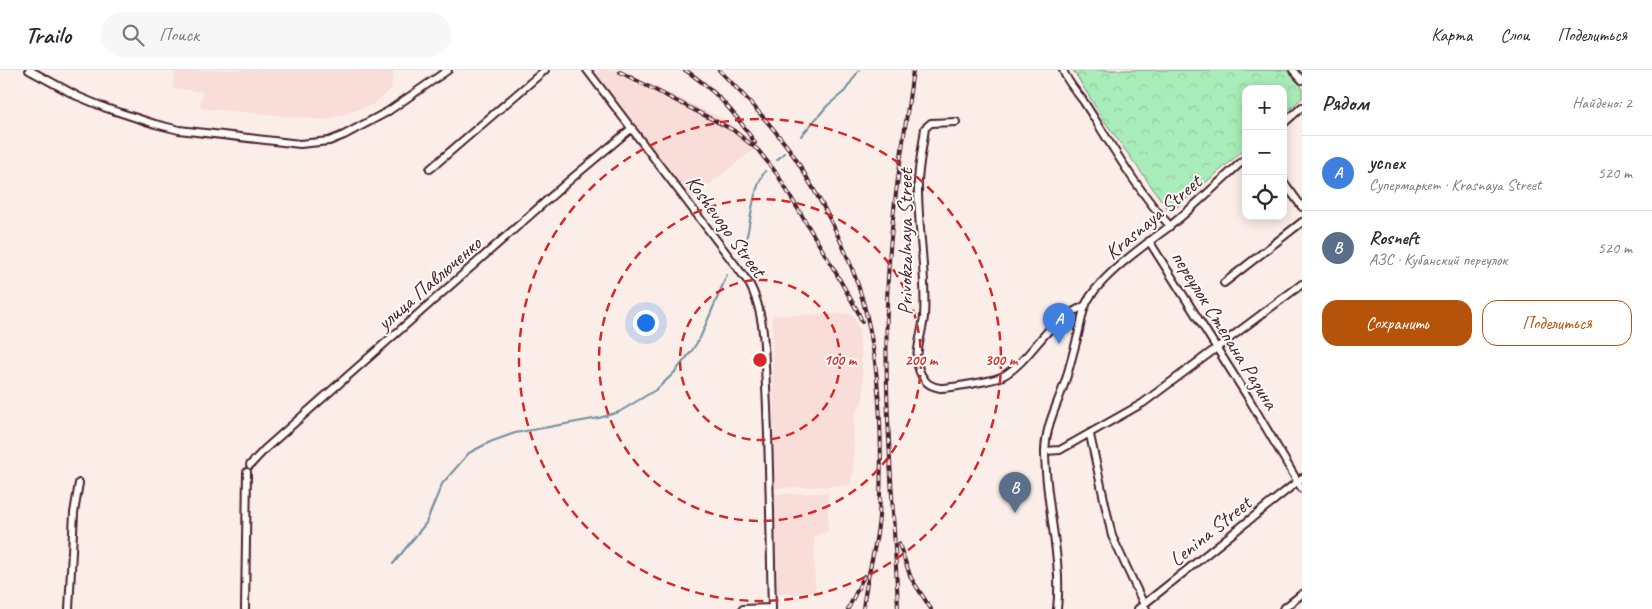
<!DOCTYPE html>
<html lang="ru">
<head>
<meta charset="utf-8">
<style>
	body { margin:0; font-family:Caveat,sans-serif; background:#f7f7f7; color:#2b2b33 }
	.controls { position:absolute; right:15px; top:15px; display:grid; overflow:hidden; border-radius:10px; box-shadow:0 2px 12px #0003 }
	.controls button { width:45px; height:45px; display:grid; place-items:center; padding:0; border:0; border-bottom:1px solid #e1e1e2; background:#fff; color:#2b2b33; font:25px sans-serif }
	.you { position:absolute; left:645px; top:252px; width:18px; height:18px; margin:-12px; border:4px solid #fff; border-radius:50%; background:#1a73e8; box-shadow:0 0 0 8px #1a73e833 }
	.badge { display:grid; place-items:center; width:32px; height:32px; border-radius:50%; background:#b45309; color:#fff; font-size:16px; font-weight:700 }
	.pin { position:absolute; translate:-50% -41px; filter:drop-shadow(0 1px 2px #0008) }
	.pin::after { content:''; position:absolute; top:26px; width:18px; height:15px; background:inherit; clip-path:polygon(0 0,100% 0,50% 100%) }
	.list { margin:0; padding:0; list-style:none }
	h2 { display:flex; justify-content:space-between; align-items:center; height:65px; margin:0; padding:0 20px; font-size:21px }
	h2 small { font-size:16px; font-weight:400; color:#7c7c81 }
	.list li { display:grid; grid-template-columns:32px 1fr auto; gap:15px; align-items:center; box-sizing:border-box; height:75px; padding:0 20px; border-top:1px solid #e1e1e2 }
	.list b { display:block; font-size:19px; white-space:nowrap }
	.list p { margin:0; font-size:16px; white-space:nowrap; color:#7c7c81 }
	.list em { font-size:16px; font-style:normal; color:#7c7c81 }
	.actions { display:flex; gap:10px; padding:15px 20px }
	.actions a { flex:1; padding:11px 0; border:1px solid #b45309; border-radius:15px; text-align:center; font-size:18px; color:#b45309 }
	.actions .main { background:#b45309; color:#fff }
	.icon { flex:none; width:28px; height:28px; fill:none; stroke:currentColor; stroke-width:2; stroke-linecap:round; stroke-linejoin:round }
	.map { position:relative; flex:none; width:1302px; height:539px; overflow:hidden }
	header { display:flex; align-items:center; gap:30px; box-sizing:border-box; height:70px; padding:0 25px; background:#fff; border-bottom:1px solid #e1e1e2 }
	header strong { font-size:24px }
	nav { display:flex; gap:28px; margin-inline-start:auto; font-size:18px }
	.search { width:350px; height:45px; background:#f7f7f7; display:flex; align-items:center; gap:12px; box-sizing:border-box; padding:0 18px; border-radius:28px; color:#7c7c81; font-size:19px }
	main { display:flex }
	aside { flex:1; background:#fff }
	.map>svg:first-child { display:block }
	.built { fill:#f8ddd8 }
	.park { fill:url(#park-crowns); stroke:#798672 }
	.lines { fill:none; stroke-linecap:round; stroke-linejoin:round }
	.stream { stroke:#718f9d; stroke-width:2 }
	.minor-casing { stroke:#4a1f2b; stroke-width:10 }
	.minor { stroke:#fdfcf7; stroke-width:6 }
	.rail-casing { stroke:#4a1f2b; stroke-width:4 }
	.rail { stroke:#fdfcf7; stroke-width:2; stroke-dasharray:5.5; stroke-linecap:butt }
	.ring { fill:none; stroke:#d62828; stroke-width:2.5; stroke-dasharray:9 6 }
	.labels { text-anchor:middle; stroke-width:4; stroke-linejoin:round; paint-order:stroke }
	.street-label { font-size:21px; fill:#4a1f2b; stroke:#fdfcf7 }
	.centre { fill:#d62828; stroke:#fdfcf7; stroke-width:2.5 }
	.ring-label { font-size:15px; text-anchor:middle; font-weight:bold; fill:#d62828; stroke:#fdfcf7; stroke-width:4; stroke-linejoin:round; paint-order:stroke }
</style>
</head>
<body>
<header>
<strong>Trailo</strong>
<div class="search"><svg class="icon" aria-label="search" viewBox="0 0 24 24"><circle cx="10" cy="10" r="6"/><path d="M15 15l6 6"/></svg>Поиск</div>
<nav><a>Карта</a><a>Слои</a><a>Поделиться</a></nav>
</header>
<main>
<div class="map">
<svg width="1302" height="539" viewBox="0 0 1302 539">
	<defs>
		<pattern id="park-crowns" width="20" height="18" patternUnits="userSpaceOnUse" patternTransform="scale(1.25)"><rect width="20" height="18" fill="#a8edb9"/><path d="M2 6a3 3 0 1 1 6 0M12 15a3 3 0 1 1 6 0" fill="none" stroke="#92cb9f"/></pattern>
	</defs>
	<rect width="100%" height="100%" fill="#fbeee9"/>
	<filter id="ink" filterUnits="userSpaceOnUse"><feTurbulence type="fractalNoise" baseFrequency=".02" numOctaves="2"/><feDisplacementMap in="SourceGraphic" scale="10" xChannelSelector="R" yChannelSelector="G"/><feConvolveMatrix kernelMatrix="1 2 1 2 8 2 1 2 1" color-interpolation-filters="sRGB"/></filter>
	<g filter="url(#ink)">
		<path class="built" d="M175 0H394L391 19 372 35 327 50 200 38 202 22 173 18Z
			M599 0H622L725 50 757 77 691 129 597 5Z
			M853 244 859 260 864 322 862 332 854 346 853 403 850 415 775 418 772 245Z
			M828 423V461L814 466 815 523 777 524 775 424Z"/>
		<path class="park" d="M1073 0H1286L1302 17V28L1283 45V19H1246V78L1176 138 1169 141 1103 49Z"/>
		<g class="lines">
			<path class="stream" d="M801 66 828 35 845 21 859 0
				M777 90 784 83
				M741 187C752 159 749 127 765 101
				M393 494 426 453 442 414 469 383 490 372 515 363 599 348 619 342 657 319 674 303 691 282 700 268 727 205"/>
			<defs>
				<path id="minor" d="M29 0 77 26 106 38 155 54 179 60 300 74 329 71 344 65 387 42 448 0
					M587 0 749 213C766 244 764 283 766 317 770 391 770 465 772 539
					M1063 0C1067 12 1077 22 1084 32 1111 74 1136 119 1170 156
					M1293 0 1302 10
					M956 52 931 53 925 58C923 75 919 93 918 111 917 156 927 201 924 247 922 266 910 292 924 309 927 314 934 317 940 318 950 318 994 311 1003 306 1024 294 1037 271 1054 255 1063 246 1074 241 1086 235
					M1283 54 1302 37
					M430 99 545 0
					M1283 111 1302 137
					M1149 171 1249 329 1302 419
					M1224 213 1302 152
					M1090 365 1112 466 1146 539
					M1045 381 1060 380 1143 333 1302 214
					M250 395 265 379 571 109 632 58
					M69 539 74 443 79 413
					M245 539 247 402
					M743 539 772 538
					M1057 539C1063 487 1045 434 1045 381 1046 353 1058 334 1066 309 1070 295 1074 280 1078 265 1080 256 1082 245 1085 236 1097 208 1145 175 1170 156 1196 135 1220 111 1246 88
					M1138 539 1302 408
					M1283 539 1302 524"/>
			</defs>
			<use href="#minor" class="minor-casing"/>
			<use href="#minor" class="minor"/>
			<defs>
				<path id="rail" d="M685 0C713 18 737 45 755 73
					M719 0C744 25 768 51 789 79 798 91 805 105 813 118 836 158 857 202 867 247 881 308 883 383 879 446 877 477 866 508 863 539
					M620 2 733 60 758 80 777 104 832 196 858 242 862 252
					M899 474 911 508 931 539
					M848 539 864 506
					M898 539C894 438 884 338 887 237 888 158 903 78 913 0"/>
			</defs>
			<use href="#rail" class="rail-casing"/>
			<use href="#rail" class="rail"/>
		</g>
	</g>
	<g class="ring">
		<circle cx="760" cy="290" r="80"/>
		<circle cx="760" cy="290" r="161"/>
		<circle cx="760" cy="290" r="241"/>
	</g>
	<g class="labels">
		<g class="street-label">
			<text transform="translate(1153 147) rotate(-40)" y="7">Krasnaya Street</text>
			<text transform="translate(726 156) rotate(54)" y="7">Koshevogo Street</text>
			<text transform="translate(905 172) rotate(-90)" y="7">Privokzalnaya Street</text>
			<text transform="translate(429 213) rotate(-41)" y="7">улица Павлюченко</text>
			<text transform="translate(1225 260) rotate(58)" y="7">переулок Степана Разина</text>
			<text transform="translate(1210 461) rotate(-39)" y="7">Lenina Street</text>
		</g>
	</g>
	<circle cx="760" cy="290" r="8" class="centre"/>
	<g class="ring-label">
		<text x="840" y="295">100 m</text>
		<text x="921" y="295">200 m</text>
		<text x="1001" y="295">300 m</text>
	</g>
</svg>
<div class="controls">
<button>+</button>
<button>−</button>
<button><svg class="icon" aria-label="locate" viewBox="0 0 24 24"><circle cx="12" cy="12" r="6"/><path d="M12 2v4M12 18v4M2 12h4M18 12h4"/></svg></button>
</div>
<div class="you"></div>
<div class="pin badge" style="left:1059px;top:274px;background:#3f7fe0">A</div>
<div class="pin badge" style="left:1015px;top:443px;background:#5c6f8a">B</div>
</div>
<aside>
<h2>Рядом<small>Найдено: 2</small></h2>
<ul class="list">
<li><span class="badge" style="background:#3f7fe0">A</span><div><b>успех</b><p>Супермаркет · Krasnaya Street</p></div><em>520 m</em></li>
<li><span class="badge" style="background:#5c6f8a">B</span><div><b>Rosneft</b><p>АЗС · Кубанский переулок</p></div><em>520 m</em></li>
</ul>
<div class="actions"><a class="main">Сохранить</a><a>Поделиться</a></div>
</aside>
</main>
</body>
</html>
